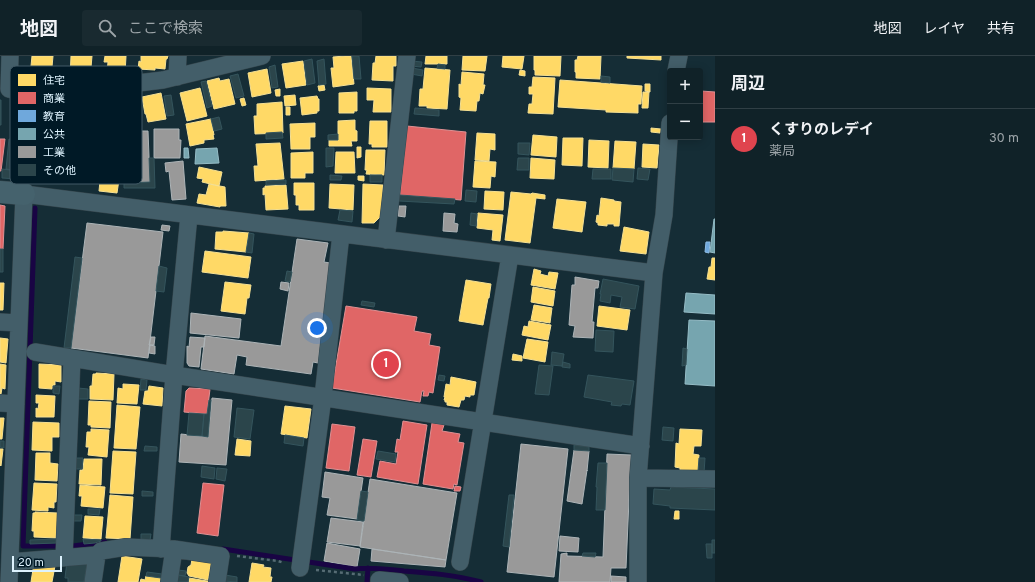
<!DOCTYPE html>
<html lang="ja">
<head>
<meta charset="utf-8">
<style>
	body { margin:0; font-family:Overpass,"Noto Sans JP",sans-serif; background:#192a30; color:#f1f3f6 }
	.controls { position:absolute; right:12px; top:12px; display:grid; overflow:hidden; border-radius:4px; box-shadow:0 2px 10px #0003 }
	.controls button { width:36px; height:36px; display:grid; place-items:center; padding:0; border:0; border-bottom:1px solid #303f45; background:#102228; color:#f1f3f6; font:20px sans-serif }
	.scale { position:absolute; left:12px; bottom:10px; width:50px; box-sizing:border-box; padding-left:4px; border:2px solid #ddf2fd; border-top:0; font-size:11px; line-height:14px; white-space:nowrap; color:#ddf2fd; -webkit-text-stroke:3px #001926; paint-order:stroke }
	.you { position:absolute; left:317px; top:272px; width:14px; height:14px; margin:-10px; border:3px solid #fff; border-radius:50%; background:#1a73e8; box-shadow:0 0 0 6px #1a73e833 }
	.badge { display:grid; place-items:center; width:26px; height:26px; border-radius:50%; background:#ea580c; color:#fff; font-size:13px; font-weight:700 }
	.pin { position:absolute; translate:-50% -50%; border:2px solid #fff; box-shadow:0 1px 4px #0006 }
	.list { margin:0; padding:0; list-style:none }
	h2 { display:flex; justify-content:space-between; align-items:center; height:52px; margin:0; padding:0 16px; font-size:17px }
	h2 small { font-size:13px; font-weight:400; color:#9ca4a8 }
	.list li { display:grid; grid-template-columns:26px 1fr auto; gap:12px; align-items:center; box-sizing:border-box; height:60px; padding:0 16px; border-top:1px solid #303f45 }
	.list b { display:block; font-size:15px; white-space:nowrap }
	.list p { margin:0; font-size:13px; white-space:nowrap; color:#9ca4a8 }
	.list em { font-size:13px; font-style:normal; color:#9ca4a8 }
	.icon { flex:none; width:22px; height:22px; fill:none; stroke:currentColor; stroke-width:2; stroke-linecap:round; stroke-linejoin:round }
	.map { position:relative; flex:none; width:715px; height:526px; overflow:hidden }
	header { display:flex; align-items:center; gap:24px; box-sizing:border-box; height:56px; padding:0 20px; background:#102228; border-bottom:1px solid #303f45 }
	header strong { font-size:19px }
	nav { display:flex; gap:22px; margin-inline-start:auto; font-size:14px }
	.search { width:280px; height:36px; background:#192a30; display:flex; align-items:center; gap:10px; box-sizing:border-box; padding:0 14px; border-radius:4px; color:#9ca4a8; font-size:15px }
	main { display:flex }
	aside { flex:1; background:#102228 }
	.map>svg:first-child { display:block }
	.homes { fill:#ffd966; stroke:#f5e093 }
	.shops { fill:#e06666; stroke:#df9093 }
	.schools { fill:#6fa8dc; stroke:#90bee6 }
	.public { fill:#76a5af; stroke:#95bcc6 }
	.industry { fill:#999; stroke:#adb4b7 }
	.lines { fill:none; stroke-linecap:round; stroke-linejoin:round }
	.stream { stroke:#190444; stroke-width:5 }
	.building { fill:#2b454b; stroke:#34545c }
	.street-casing { stroke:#36464d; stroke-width:18 }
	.secondary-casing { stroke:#36464d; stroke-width:23 }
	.path { stroke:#566c74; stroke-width:2.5; stroke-dasharray:3 3; stroke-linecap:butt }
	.street { stroke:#435e69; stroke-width:17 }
	.secondary { stroke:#45626d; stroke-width:22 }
	.key { fill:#001926; stroke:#425a66; stroke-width:1 }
	.key-label { font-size:11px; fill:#ddf2fd }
</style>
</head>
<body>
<header>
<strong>地図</strong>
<div class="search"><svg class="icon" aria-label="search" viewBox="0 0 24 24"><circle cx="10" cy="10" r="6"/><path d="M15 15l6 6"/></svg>ここで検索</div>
<nav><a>地図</a><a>レイヤ</a><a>共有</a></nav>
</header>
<main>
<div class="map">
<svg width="715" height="526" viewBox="0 0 715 526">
	<rect width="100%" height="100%" fill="#152d36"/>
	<path class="homes" d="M32 0H53L52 11H48L47 21 30 20Z
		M71 0H92L90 23 70 22Z
		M105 0H126L125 18 107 17 108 6H104Z
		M141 0H168L167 3H166L165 13 155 12V14L138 13 139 5 141 6Z
		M345 0H351L354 28 333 31 331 12H334L333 1Z
		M376 0H396V10H393V25L372 24 373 7H375Z
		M426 0H447V8H425Z
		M463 0H487L485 15 462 14Z
		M503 0H524L522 13 502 11Z
		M534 0H561L560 20 535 19V14H534Z
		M578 0H601L600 23 576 22V16H575V4H577Z
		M627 0H661V4L627 2Z
		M303 5 306 29 286 32 282 8Z
		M425 12 450 14 447 53 427 52V50H419L420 33H423Z
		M267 13 271 37 252 41 248 17Z
		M520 14 525 15V20L519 19Z
		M462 16 484 18 483 29H485L483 38 480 37 479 45H477L476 55 460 54 461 42 459 41V28L461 29Z
		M533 21 555 22 553 58 528 57 529 48H532L533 38H529V31H532Z
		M219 22 220 25 229 23 235 48 214 53 207 25Z
		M560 24 642 30 641 48H638V57L606 56V54L558 51Z
		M645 28H650V36L645 35Z
		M324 29 325 34 319 35 318 30Z
		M200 32 207 60 187 65 180 37Z
		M367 32 391 33V56H373L374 44H367Z
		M280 33V40H276L275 34Z
		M357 36V55H354V57H339V37Z
		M643 36H649L648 52H642Z
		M161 37 166 63 148 66 146 58H145L142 41Z
		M295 39 296 49 285 50 284 40Z
		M317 40 318 43H319V55H317V57L302 59 300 42Z
		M244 42 246 49 242 50 240 43Z
		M282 46 283 77 255 78 254 60H257V48Z
		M286 51H290V59H286Z
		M211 63 214 79H213L214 83 204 84V87L190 90 186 68Z
		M355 64V74L357 75V85H351L352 90H329V84H338V65Z
		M370 65H387V91H372V88H369Z
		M315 67V81H310V93H291L290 68Z
		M651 72 661 73 660 77 651 76Z
		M477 77 495 78V94L490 93 489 105 475 104Z
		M533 79 557 81 556 101 531 99Z
		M563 82H583L582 110 562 109Z
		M589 84 609 85 608 112 588 111Z
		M615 85 636 86 634 113 613 112Z
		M280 87 284 123 255 125 254 110H258L256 88Z
		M643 88 659 89 657 112 642 111Z
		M357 91H361V101L357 102Z
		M366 94H385L384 119 366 118 367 114H365Z
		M313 96V117H305V122H291V97Z
		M336 96H354L355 117H335Z
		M531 102 555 104 554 123 530 122Z
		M475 105 496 106 495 121 491 120 490 132 473 131Z
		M199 111 222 116 219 130 202 126 203 123 197 122Z
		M101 115 120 117 117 137 99 135Z
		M358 120H364V125L358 124Z
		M294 127H314V154H299V149H296V139H294Z
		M209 128 225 131 226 150H220V151L197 147 199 138 206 139Z
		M330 128 354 129 353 154 329 152Z
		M363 128 383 129 382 159 374 167H362Z
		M286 129 288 153 266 154 265 138 263 139V132H265V130Z
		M485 135 504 136 503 154 484 153Z
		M511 136 531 138 532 137 545 139V143L536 142 530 187 505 184Z
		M601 142 614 144V145L621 146 619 170H614V168H607V170L598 169V167L596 166 597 159 599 160Z
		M557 143 586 146 582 176 553 172Z
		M478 157 503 159 500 185 492 184 493 174 477 172Z
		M624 171 649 176 646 198 620 195Z
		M223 175 249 177 246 196 215 193 216 176H223Z
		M205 195 251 201 248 222 202 216Z
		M712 202H715V224L707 223 709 211H711Z
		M534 213 541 215 540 218 548 220 549 216 558 217 555 233 531 229Z
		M466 224 491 228 489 242H488L483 269 459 265Z
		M225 226 251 229 249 242H247L245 258 221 255Z
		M0 227H4L3 254H0Z
		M533 231 555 235 553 250 531 246Z
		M534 249 552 252 550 267 531 264Z
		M599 250 630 254 627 274 597 270Z
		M529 265 551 269 548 284 522 279 524 270 528 271Z
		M0 282 8 283 6 307 0 306Z
		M527 283 548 286 545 306 523 302Z
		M513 298 522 300V305L512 304Z
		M0 308 6 309 5 333 2 332 1 338H0Z
		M39 308 61 309V326L55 325V329H53L52 333 39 332Z
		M96 317 114 318 113 344 90 343V330H92L93 318H96Z
		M451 321 476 326 474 339H470V341L465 340 464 344H461L459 351 447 349V346H445V344H444L445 341H444L446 328 450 329Z
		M123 328 139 329 137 348 117 347 118 332 123 333Z
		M149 330 163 332 162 350 143 348 145 335H148Z
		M36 339 55 340 54 361H36V352L38 353 39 347H36Z
		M89 345 111 346 110 372 91 371V369H88Z
		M117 349 140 351 136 393 114 392Z
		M285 350 311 353 307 382 281 378Z
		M0 362H4L2 383H0Z
		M33 366 59 367V381H52V395L32 394Z
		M91 373 109 374 107 401 88 399 89 391H86L87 376H91Z
		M680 373 702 374 701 390H694L693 398 699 399 698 415 680 414V412L675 411 676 387 679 388Z
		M237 383 251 385 250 400 235 399Z
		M0 393H3L1 410 0 409Z
		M113 395 136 396 133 438 110 437Z
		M36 397H50V407L58 408 57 425 35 424Z
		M84 403H102L101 429 79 428 80 414H83Z
		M34 427 57 428 56 446H54V452L48 451V455L32 454Z
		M80 429 105 431 103 452 81 450 82 440H79Z
		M110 439 133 441 130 483 106 482Z
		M675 455H679V463H674Z
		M35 456 58 457 56 482 34 481V475H32L33 457H35Z
		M85 460 103 461 101 483 83 482Z
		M122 500 142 503 138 526H118Z
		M192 503 212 506 208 524 189 520 187 517 188 511 191 509Z
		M34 507 55 510 52 526H31Z
		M252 507 264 509 263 511 271 512 270 521H272L271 526H249Z
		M146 520 161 522V526H140L141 523 145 524Z
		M189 522 213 526H189Z"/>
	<path class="shops" d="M701 35 715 36V66H700V36H701Z
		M407 70 466 76 461 144 400 139Z
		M0 83H5L1 115H0Z
		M0 149 5 150 3 193H0Z
		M346 250 417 261 414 275 431 278 429 289 440 291 433 337 429 336 428 340H423L424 335H422L420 346 332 332Z
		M189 332 210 333 207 358 184 356 186 335Z
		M403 365 427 369 418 428 377 421 380 405 396 408 398 396H395L397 383 400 384Z
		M432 367 444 369 442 375 460 378 458 386 464 387 457 429 454 428 453 433 423 428Z
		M332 368 355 371 349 415 326 412Z
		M363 383 377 385 371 421 357 419Z
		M203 427 224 429 218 480 197 477Z
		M455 430 461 431 460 435H454Z"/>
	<path class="schools" d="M706 186H710L709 197 705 196Z"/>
	<path class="public" d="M184 92H188L189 102H184Z
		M217 92 219 107 195 108 196 93Z
		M714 163H715V197L710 196Z
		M686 237 715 239V258L684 256Z
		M689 264 715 265V330L685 328Z"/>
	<path class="industry" d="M154 73H179V84H181L180 102H154Z
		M121 75H148L150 126 122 127Z
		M183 105 186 143 172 144 169 115 166 116 165 107Z
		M399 150H406L405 161 398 160Z
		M444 157 455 158 454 167 458 168 457 176 443 175Z
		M87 167 163 176 148 302 71 292Z
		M162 169 170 170 169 175 161 174Z
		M297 183 328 187 324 206 330 207 318 307 313 306 311 318 246 309 247 301 237 299 234 318 201 313 205 280 281 290Z
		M575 221 599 225 598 232H595L592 266H594L593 282 573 281 575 270 569 269 572 229H575Z
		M281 226 289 227 288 235 280 233Z
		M191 257 241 263 239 282 190 277Z
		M151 281H155L154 289H149Z
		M190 281 205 282 204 291H201L199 311 189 310 187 307V290L189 291Z
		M150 289 155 290V298L149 297Z
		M212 342 232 344 226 409 179 406 181 378 208 381Z
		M521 388 568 393 554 521 507 516Z
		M574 394 589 395 587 415V414L582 448 567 445Z
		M607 398 631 399 626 512H611L610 526H559L561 498 567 497V500L603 501Z
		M325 416 363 422 357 463 327 459 330 442 322 441Z
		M370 423 457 437 446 504 360 491Z
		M331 462 363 466 360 490 327 486Z
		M560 480 579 482 578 496 559 495Z
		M327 487 360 493 357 511 324 505Z
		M372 493 446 504 445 511 371 505Z
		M611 520 626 521V526H611Z"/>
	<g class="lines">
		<path class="stream" d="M35 152 23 490H73L105 486
			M223 493 355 513C371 511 387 513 404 515 430 517 456 519 481 526
			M367 526 368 512"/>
	</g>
	<path class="building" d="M352 0H359L361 23H354Z
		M312 3 315 27 307 29 304 5Z
		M324 3 326 28 319 29 317 5Z
		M411 5 422 6 421 11 411 10Z
		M438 8 445 9V13L437 12Z
		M275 9 278 31 272 32 269 11Z
		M412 12 423 14 422 20 411 18Z
		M238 18 244 40 236 42 230 20Z
		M601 20 610 21V27L601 26Z
		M206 25 212 50 207 52 201 26Z
		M171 39 174 59 167 60 164 40Z
		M0 44H1V69H0Z
		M415 52 439 54V60L414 58Z
		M219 61 222 73 214 75 211 63Z
		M282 76 283 82 266 83V77Z
		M338 78V84H328V79Z
		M9 83 17 84V86L23 87 22 99 24 100 22 115 6 113Z
		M518 87H530L529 99 518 98Z
		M326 92H334L333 110 326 111Z
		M149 102H154L155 132H124V127L150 126Z
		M518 102H529V114H517Z
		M613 112 634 113 633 126 612 124Z
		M638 112 650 113 648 124 637 123Z
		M2 113 18 115V123L2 122Z
		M593 113H611V123H592Z
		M330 119 342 120 341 124H330Z
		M370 119H382V126H370Z
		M286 124V128L266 129V125Z
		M466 134 477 135 476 146 465 145Z
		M400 139 455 143 454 148 399 145Z
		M340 154 353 155 352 166 338 164Z
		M471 157 477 158 476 170 470 169Z
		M249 177 254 178 252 197 246 196Z
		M0 193H3V216H0Z
		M75 201 82 202 71 292H64Z
		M159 210 167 212 164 236 156 235Z
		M287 215 292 216 290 226 285 225Z
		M603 223 639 230 635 253 620 251 622 241 611 239 610 247 600 245 601 238H600Z
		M362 245 375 247 374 251 361 249Z
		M596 274 614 275 613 296 595 295Z
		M683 292 687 293 686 309 682 310Z
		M552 296 564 298 562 310 551 309Z
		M563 306 570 308V312L562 311Z
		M539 309 553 310 549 339 535 338Z
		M439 319 445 320 444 325 438 324Z
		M588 319 634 325 630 349 622 348 621 350 611 349 612 346 584 341Z
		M141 323 147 324 146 334H140Z
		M53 330H60L59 338 53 337Z
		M78 332 88 333V343H78Z
		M209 344H211L208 381 202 380 204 358H207Z
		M237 352 254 354 250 383 234 381Z
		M189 357 204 358 202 380 187 379Z
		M663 371 674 372 673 385 662 384Z
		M285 379 304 382 303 390 284 387Z
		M0 385H4V392L0 391Z
		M574 389 589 391V395L574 394Z
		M145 390 157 391V395H144Z
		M378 395 396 398 395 406 376 403Z
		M74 402H83L82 413H74Z
		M699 402H705L704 417 698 415Z
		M598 407H607L605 454H596L597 431H596Z
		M202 410 215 412 214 423 201 421Z
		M217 412 227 413 225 425 216 423Z
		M671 431 715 433V454L670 452V450L653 448 654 433 670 434Z
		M142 435 153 436V440H142Z
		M361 435 368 436 364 465 357 464Z
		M509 439H514L509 491 503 490Z
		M88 453H100L99 459 88 458Z
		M72 459H82L81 465H72Z
		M141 478H151L150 484 141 483Z
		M56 483V487L30 488V484Z
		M83 483 101 484V485L95 487 84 488Z
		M712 484H715V497H712Z
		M706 488H712V502H707Z
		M583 497H596L595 501 582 500Z
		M67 505 87 508 84 526H68V522H65Z
		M178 514 186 515 185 520 178 519Z
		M147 516 162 518 161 522 146 520Z
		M178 519 189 521 188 526H177Z
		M225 519 237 521V526L224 525Z"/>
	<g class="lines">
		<defs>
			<path id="street" d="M10 0 9 33 29 36 79 34 163 24 262 0
				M676 15 679 0
				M177 21 178 0
				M189 159 174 319 641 390
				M386 184 407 0
				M0 266 19 267
				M35 296 174 319 161 493
				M0 347 16 348
				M638 422 715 423
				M64 502 72 302
				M10 506 97 499 101 495 126 491 174 493 221 500 217 526
				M460 506 510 199
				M300 512 323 341 341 178
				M9 526 24 138 654 217
				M93 526 97 499
				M169 526 174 493
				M379 526V524L400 526
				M638 526V422L654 217 664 159 670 67"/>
			<path id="secondary" d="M0 136 24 138"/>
		</defs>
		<use href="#street" class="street-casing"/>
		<use href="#secondary" class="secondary-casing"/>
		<path class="path" d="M237 500 278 505 284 507
			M316 514 364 519"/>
		<use href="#street" class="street"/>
		<use href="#secondary" class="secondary"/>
	</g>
	<rect x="10" y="10" width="132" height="118" rx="6" class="key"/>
	<rect x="18" y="18" width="18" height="12" fill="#ffd966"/>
	<rect x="18" y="36" width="18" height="12" fill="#e06666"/>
	<rect x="18" y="54" width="18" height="12" fill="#6fa8dc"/>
	<rect x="18" y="72" width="18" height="12" fill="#76a5af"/>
	<rect x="18" y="90" width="18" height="12" fill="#999"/>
	<rect x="18" y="108" width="18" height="12" fill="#2b454b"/>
	<g class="key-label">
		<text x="43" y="28">住宅</text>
		<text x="43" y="46">商業</text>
		<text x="43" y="64">教育</text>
		<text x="43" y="82">公共</text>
		<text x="43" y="100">工業</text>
		<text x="43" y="118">その他</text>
	</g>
</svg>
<div class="controls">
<button>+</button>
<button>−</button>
</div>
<div class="scale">20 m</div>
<div class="you"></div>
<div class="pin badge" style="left:386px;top:308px;background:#e0444e">1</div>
</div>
<aside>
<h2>周辺<small></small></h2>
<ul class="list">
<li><span class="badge" style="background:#e0444e">1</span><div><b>くすりのレデイ</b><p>薬局</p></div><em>30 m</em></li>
</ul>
</aside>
</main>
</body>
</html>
